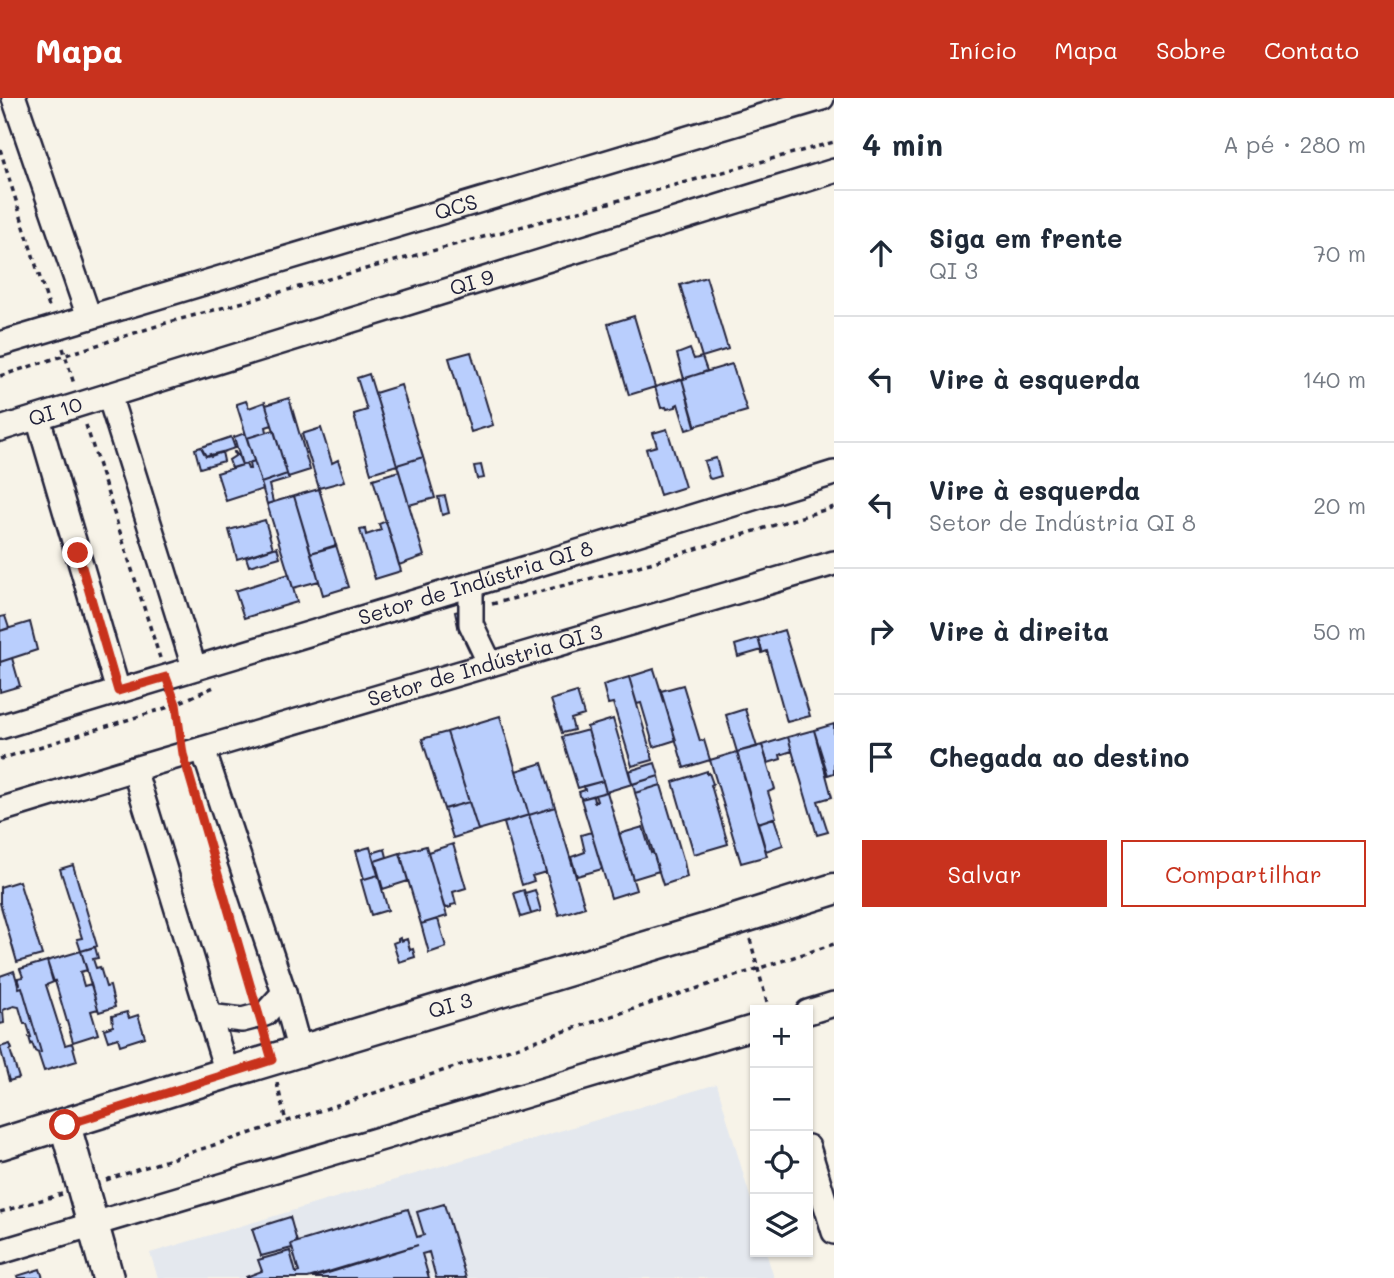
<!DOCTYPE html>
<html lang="pt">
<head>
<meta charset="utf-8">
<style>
	body { margin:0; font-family:Mali,sans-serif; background:#f2f2f3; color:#1f2937 }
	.controls { position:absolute; right:21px; bottom:21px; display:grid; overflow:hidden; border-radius:0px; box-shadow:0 2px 5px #0004 }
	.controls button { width:63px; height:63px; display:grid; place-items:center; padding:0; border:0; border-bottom:2px solid #e0e1e3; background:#fff; color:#1f2937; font:35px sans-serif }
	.stop { position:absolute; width:21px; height:21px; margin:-16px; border:5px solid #c8321e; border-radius:50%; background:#fff }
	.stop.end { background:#c8321e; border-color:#fff; box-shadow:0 2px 7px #0008 }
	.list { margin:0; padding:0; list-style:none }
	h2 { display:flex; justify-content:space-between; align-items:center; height:91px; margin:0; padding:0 28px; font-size:30px }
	h2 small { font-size:23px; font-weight:400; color:#747a83 }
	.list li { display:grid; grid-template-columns:46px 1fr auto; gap:21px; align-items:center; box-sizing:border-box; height:126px; padding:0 28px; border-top:2px solid #e0e1e3 }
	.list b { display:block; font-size:26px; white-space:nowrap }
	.list p { margin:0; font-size:23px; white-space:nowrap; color:#747a83 }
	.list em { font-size:23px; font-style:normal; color:#747a83 }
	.actions { display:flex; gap:14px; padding:21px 28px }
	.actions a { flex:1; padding:16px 0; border:2px solid #c8321e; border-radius:0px; text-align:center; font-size:24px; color:#c8321e }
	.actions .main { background:#c8321e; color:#fff }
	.icon { flex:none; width:38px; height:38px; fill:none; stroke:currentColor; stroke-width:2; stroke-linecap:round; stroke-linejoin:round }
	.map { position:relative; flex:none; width:834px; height:1180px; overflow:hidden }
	header { display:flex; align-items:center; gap:42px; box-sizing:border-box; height:98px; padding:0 35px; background:#c8321e; color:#fff }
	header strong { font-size:33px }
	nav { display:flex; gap:38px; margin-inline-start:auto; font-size:24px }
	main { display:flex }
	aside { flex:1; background:#fff }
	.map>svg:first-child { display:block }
	.built { fill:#e4e8ee }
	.building { fill:#b9cefd; stroke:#22223b; stroke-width:2 }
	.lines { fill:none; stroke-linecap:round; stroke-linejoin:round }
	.minor-casing { stroke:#22223b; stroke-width:28 }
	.tertiary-casing { stroke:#22223b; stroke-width:35 }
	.path { stroke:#22223b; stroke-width:3.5; stroke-dasharray:5 5; stroke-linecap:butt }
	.minor { stroke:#f7f3e8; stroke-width:23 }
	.tertiary { stroke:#f7f3e8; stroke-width:30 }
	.route { stroke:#c8321e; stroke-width:9 }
	.labels { text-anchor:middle; stroke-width:7; stroke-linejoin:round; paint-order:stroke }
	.street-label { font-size:21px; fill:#22223b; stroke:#f7f3e8 }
</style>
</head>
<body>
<header>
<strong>Mapa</strong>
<nav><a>Início</a><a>Mapa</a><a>Sobre</a><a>Contato</a></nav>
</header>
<main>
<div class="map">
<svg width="834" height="1180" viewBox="0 0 834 1180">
	<rect width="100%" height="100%" fill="#f7f3e8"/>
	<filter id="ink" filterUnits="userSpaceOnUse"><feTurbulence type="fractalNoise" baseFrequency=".0143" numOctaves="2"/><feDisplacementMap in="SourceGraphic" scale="14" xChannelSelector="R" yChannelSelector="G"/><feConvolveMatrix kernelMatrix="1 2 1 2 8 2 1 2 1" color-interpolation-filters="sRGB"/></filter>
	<g filter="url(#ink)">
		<path class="built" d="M717 986 755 1116V1154H766L774 1180H158L150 1155Z"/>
		<path class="building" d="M706 179 728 251 702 259 680 187Z
			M634 218 655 289 629 297 608 226Z
			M690 251 694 261 702 259 707 273 684 281 677 256Z
			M471 254 493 327 471 334 449 260Z
			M732 266 747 313 695 328 682 281Z
			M369 276 397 367 371 375 354 318V316L367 312 357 280Z
			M682 281 696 329 686 332 678 306 676 307V309L667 311 666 309 661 310 655 289Z
			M401 287 423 359 397 367 375 295Z
			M289 300 310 372 288 379 266 307Z
			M246 303 249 310 265 304 272 327 266 329 267 334 247 340 237 308V306Z
			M321 330 332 365 338 362 345 383 319 390 302 336Z
			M667 331 685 389 660 397 646 351 657 348 653 335Z
			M274 332 287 376 261 385 247 340Z
			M245 335 254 363 242 367 234 339Z
			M231 339 235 350 211 358 210 356 206 358 204 355 201 349Z
			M201 349 206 358 222 354 224 363 200 370 195 351Z
			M234 354H235L237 357H238L242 367 232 370 229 362 235 358Z
			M423 359 435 400 409 407 397 367Z
			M716 360 721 378 711 381 709 380 704 363Z
			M254 363 263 391 226 403 217 375 246 366 248 371H250L249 365Z
			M481 367 484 380 477 381 474 368Z
			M399 373 424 458 399 467 373 381Z
			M287 376 289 381 269 387 273 404 267 406 261 385Z
			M319 391 336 448 311 455 294 398Z
			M294 398 319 483 293 490 267 406Z
			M445 398 449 415 442 417 438 399Z
			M265 422 273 450 237 461 229 432Z
			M386 423 401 473 375 481 360 432 365 431 366 437 381 432 379 426Z
			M336 447 349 489 323 497 311 455Z
			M277 449 280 459 249 468 246 459Z
			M289 476 297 504 244 520 235 493Z
			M463 512 467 531 459 533 455 514Z
			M5 518 9 530 0 533V519Z
			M30 524 37 552 0 564V533Z
			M784 532 810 618 787 624 767 553 762 555 758 540Z
			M758 540 762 552 738 559 735 547Z
			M12 560 20 588 0 594V564Z
			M654 571 676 642 654 649 641 605 637 606 629 579Z
			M629 579 653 662 632 668 613 605 608 606 603 587Z
			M683 587 700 643 704 642 710 662 684 670 661 593Z
			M577 594 584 617 571 621 574 632 562 635 551 602Z
			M745 611 757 649 737 654 726 617Z
			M500 618 529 717 478 732 447 634Z
			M613 621 632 686 606 694 587 629Z
			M834 626V675L828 677 814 632Z
			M588 632 603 683 578 690 562 639Z
			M814 632 832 699 818 703 828 734 817 737 788 639Z
			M447 634 469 704 444 711 422 641Z
			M788 639 792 653 780 657 781 661 768 665 762 647Z
			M762 647 775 691 768 694 776 719 758 725 737 654Z
			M737 654 767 758 741 765 710 662Z
			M542 665 555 709 529 717 516 673Z
			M655 665 659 678 632 686 629 673Z
			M707 673V676L709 675 713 686 711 687 728 746 694 756 673 684Z
			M659 678 661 687 635 695 633 686Z
			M603 683 606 694 581 701 579 694 585 692 584 688Z
			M661 687 684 764 687 779 663 787 635 695Z
			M607 694 636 792 611 800 581 701 593 698 594 704 597 703 595 697Z
			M469 704 478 732 453 740 444 711Z
			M555 709 585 809 559 817 529 717Z
			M529 717 546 774 532 778 534 783 522 787 504 725Z
			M774 720 783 747 766 753 758 725Z
			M643 729 651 755 653 754 659 773 633 781 619 736Z
			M591 734 602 771 577 778 571 759 585 754 581 737Z
			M453 746 466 790 453 794 456 806 451 807V809L448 810 444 809 428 754Z
			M426 748 447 818 421 826 400 755Z
			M370 749 378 777 364 781 356 753Z
			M385 751 387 759 375 763 372 755Z
			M400 755 408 783 383 791 375 763Z
			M73 767 97 848 81 853 77 841 82 840 60 771Z
			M378 777 388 812 371 817 361 782Z
			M19 783 42 857 17 864 0 805V789Z
			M524 792 531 816 521 819 514 795Z
			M535 792 541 813 531 816 525 795Z
			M438 821 446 849 429 855 421 826Z
			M400 840 401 843 407 841 410 852 413 851 415 859 399 864 393 845 398 843V841Z
			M95 849 98 860 93 861 96 870 100 869 106 889 110 888 115 909 99 914 81 853Z
			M81 853 87 872 80 874 84 888 91 886 98 911 91 913 98 936 73 944 55 883 53 884 47 863Z
			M47 863 54 884 46 887 65 947 72 945 77 963 44 973 38 955 41 954 22 889 19 890 18 887 20 886 18 880 23 879 20 871Z
			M14 873 19 890 22 889 41 954 38 955 35 953 32 945 31 946 29 939H31L27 926H24L19 909 14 908 3 912 4 925 0 926V878Z
			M127 914 129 920 138 917 145 939 120 947 118 940 108 943 104 931 113 928 112 918Z
			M10 946 12 951 10 952 19 980 9 983 0 949Z
			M444 1106 466 1180H436L429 1154 422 1156 429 1180H312L418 1147 308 1180H246V1179L262 1173 258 1162 290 1153 296 1175 299 1174 291 1146 408 1111 417 1139 424 1137 417 1114Z
			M290 1119 297 1144 291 1146 292 1150 261 1158 252 1131Z
			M40 1171 43 1180H18L17 1178Z"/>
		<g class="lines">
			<defs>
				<g id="minor">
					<path d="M14 0 89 219"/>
					<path id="s1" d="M0 246 822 0"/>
					<path d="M109 297 194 569"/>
					<path d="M38 320 118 593"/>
					<path id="s2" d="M0 331 834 73"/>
					<path d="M471 487V526L490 566"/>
					<path id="s3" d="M0 629 471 487 834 375"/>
					<path d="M203 651 284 895 300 954"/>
					<path d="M134 671 227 975"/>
					<path id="s4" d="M0 712 134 671 834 465"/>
					<path d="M808 914 834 906"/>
					<path d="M209 918 242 922 265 916 284 895"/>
					<path d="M808 1049 834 1134"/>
					<path d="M0 1154 755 929"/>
				</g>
				<g id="tertiary">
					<path d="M65 1027 108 1180"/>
					<path id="s5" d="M0 1046 227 975 703 832 834 791"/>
				</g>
			</defs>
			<use href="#minor" class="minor-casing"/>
			<use href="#tertiary" class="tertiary-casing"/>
			<path class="path" d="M0 51 49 209
				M63 250 74 286
				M0 278 166 225 834 44
				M86 327 160 560
				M492 506 650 465 834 409
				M173 597 176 606 180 637
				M0 661 169 609 216 588
				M199 713 253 897
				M750 841 769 912
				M277 985 286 1024
				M106 1082 834 846
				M0 1114 62 1096"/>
			<use href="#minor" class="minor"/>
			<use href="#tertiary" class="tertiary"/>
		</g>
	</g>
	<g class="lines" filter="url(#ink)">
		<path class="route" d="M65 1027 272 962 183 656 176 606 166 579 118 593 78 455"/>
	</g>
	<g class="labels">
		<g class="street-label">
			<text dy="7" stroke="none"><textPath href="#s1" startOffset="476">QCS</textPath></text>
			<text dy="7" stroke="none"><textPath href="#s2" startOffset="494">QI 9</textPath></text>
			<text dy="7" stroke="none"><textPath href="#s2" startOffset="58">QI 10</textPath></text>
			<text dy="7" stroke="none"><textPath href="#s3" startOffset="497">Setor de Indústria QI 8</textPath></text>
			<text dy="7" stroke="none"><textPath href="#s4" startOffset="506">Setor de Indústria QI 3</textPath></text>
			<text dy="7" stroke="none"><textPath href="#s5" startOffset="471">QI 3</textPath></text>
		</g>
	</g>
</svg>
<div class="controls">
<button>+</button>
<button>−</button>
<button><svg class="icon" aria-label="locate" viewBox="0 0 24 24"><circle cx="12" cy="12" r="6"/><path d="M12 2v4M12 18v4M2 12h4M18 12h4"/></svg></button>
<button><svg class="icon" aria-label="layers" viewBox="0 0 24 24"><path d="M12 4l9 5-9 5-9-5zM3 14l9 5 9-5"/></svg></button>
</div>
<div class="stop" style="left:65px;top:1027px"></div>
<div class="stop end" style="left:78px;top:455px"></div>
</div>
<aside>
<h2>4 min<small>A pé · 280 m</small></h2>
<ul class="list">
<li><svg class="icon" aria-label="ahead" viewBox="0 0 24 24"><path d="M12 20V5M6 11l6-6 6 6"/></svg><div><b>Siga em frente</b><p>QI 3</p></div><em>70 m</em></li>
<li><svg class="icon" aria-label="left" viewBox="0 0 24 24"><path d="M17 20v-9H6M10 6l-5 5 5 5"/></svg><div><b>Vire à esquerda</b></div><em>140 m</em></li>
<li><svg class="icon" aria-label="left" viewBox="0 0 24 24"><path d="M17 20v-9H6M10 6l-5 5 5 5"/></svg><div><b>Vire à esquerda</b><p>Setor de Indústria QI 8</p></div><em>20 m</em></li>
<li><svg class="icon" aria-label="right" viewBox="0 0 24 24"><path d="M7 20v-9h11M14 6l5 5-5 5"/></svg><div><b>Vire à direita</b></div><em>50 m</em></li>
<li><svg class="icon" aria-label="arrive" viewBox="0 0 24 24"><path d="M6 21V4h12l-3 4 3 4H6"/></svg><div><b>Chegada ao destino</b></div></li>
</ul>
<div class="actions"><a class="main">Salvar</a><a>Compartilhar</a></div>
</aside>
</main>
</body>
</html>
